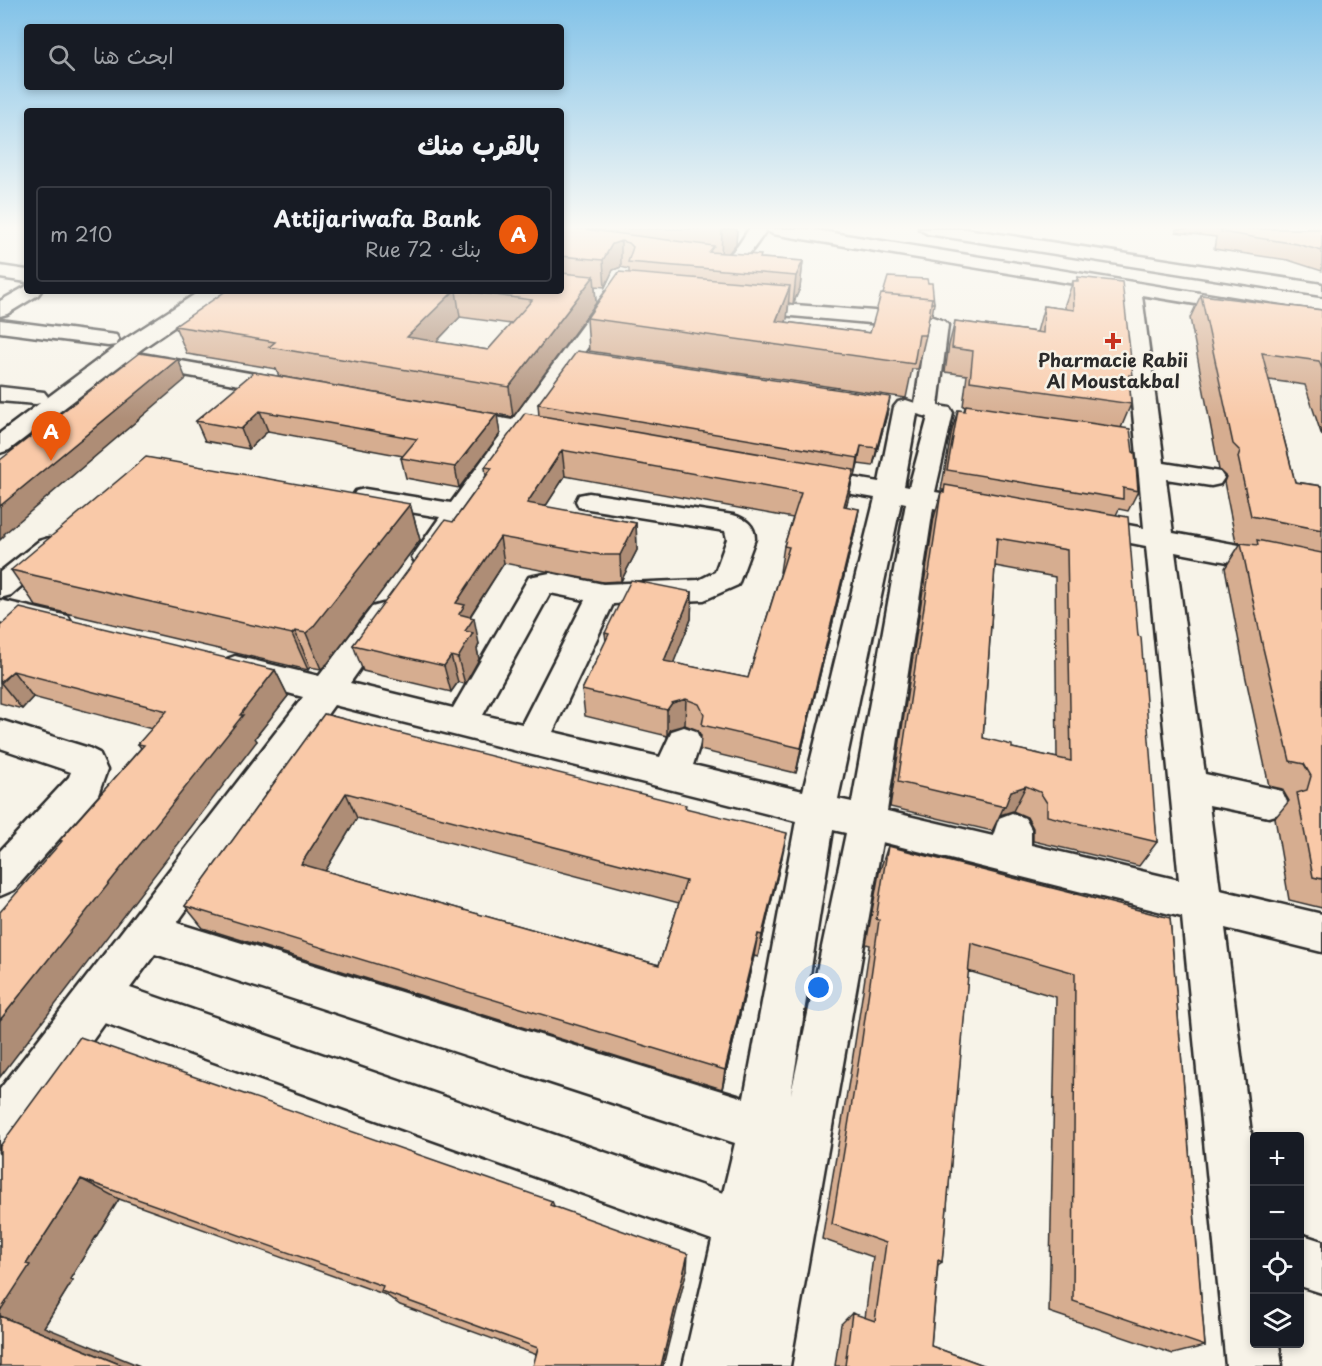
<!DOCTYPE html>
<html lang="ar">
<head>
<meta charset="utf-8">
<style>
	body { margin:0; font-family:"Playpen Sans","Playpen Sans Arabic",sans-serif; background:#242831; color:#f1f3f6; direction:rtl }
	.controls { position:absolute; right:18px; bottom:18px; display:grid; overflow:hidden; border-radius:6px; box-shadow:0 3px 9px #0003 }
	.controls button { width:54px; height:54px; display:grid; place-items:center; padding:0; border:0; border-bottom:2px solid #363941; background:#171b24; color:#f1f3f6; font:30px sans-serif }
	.you { position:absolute; left:819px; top:988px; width:21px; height:21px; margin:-15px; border:4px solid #fff; border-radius:50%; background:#1a73e8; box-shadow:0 0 0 9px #1a73e833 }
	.badge { display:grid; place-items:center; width:39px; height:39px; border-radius:50%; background:#ea580c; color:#fff; font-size:20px; font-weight:700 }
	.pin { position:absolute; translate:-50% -50px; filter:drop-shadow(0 2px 3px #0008) }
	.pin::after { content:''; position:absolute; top:32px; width:21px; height:18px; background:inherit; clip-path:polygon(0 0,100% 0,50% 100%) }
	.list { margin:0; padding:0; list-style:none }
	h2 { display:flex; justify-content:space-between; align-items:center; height:78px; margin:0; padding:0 24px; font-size:26px }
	h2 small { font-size:20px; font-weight:400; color:#9ea1a6 }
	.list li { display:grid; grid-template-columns:39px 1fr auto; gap:18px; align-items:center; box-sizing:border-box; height:96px; margin:0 12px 12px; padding:0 12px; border:2px solid #363941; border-radius:6px }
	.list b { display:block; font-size:22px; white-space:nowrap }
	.list p { margin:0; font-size:20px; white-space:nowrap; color:#9ea1a6 }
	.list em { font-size:20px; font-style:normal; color:#9ea1a6 }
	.icon { flex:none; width:33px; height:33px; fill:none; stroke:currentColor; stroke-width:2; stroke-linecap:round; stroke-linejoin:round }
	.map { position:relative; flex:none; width:1322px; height:1366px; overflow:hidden; direction:ltr }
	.search { position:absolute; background:#171b24; box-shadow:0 3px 9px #0003; left:24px; top:24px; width:540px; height:66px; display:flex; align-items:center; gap:15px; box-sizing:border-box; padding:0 21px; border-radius:6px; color:#9ea1a6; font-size:22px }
	.panel { position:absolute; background:#171b24; box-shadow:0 3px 9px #0003; left:24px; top:108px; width:540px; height:186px; border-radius:6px; direction:rtl }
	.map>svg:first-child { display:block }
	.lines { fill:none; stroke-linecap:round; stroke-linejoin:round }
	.street-casing { stroke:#2b2b2b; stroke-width:5 }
	.secondary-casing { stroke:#2b2b2b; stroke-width:5 }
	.primary-casing { stroke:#2b2b2b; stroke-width:5 }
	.street { fill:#f7f3e8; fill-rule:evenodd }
	.secondary { fill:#f7f3e8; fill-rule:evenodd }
	.primary { fill:#f7f3e8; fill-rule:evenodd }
	.wall { fill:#d6ad90; stroke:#2b2b2b; stroke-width:1.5; fill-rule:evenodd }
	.shaded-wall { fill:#ae8d76; stroke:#2b2b2b; stroke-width:1.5 }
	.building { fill:#f9c9a8; stroke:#2b2b2b; stroke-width:1.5; fill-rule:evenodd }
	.poi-dot { fill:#c8321e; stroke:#f7f3e8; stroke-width:2 }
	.labels { text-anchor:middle; stroke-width:5; stroke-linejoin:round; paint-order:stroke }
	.far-poi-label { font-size:18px; font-weight:bold; fill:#2b2b2b; stroke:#f7f3e8 }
</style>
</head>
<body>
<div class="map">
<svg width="1322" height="1366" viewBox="0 0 1322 1366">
	<rect width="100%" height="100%" fill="#f7f3e8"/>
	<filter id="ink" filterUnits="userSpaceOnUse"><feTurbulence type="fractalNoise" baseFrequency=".0167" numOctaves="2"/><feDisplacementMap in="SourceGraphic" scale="12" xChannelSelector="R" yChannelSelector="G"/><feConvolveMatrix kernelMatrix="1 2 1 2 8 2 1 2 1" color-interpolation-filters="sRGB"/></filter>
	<g filter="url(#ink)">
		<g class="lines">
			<defs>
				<path id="street" d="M749 229H767C747 260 734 277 694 267L691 263 694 259C704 257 714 260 723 257 735 254 742 239 749 229Z
					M0 266 27 270V282L0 278Z
					M1131 282 1138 284 1141 288 1164 463 1220 472 1224 478 1220 484 1211 486 1166 479 1173 533 1322 560V580L1175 552 1205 774 1282 791 1287 802 1282 813 1269 817 1209 805 1220 890 1322 914V952L1225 928 1254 1157V1344H1279L1282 1366H1226L1182 917 882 842 790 1366H683L712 1240 105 1023 17 1145 0 1152V1089L303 697 224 676 219 668 224 660 235 656 319 676 372 607 383 604 394 607 398 615 350 683 453 708 529 577 550 573 603 584 699 580 715 572 727 539 725 531 589 509 579 507 576 501 579 495 589 493 733 515C746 519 755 525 755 539L738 585 704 600 613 604 553 732 660 757 672 731 684 727 696 731 701 741 693 765 803 791 875 498 807 486 798 484 794 478 798 472 807 470 879 482 894 407 898 402 906 400 915 403 926 328 736 311 733 307 736 303 743 301 927 315 944 321 948 325 938 406 950 408 953 413 935 492 994 502 998 508 994 514 984 516 933 508 887 811 993 836 999 818 1012 813 1025 818 1031 829V845L1179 880 1146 546 1075 532 1071 526 1075 520 1085 517 1144 528 1121 288 1124 284ZM917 414 928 417 909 487 904 486ZM901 502 906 503 852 802 838 799ZM550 593 585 600 522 724 483 715ZM334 705 796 821 744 1098 177 923ZM833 830 846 833 791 1094ZM155 954 735 1143 723 1193 130 988Z
					M27 286V291H41L38 295 7 314 0 316V301Z
					M613 291 620 293 623 297 534 424 567 431 570 436 567 441 558 443 525 437 436 564 426 566 416 564 412 557 440 517 356 503 352 497 356 491 365 489 451 503 502 433 446 422 443 417 446 412 455 410 512 420 606 293Z
					M0 320 108 334 116 335 119 340 116 345 108 346 0 332Z
					M136 353 289 380 297 382 301 387 297 392 289 394 128 365 125 360 128 355Z
					M0 387 44 392 48 397 44 402 36 404 0 401Z
					M49 538 59 541 63 547 59 553 11 595 0 598V572L39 541Z
					M0 600 68 616 73 624 68 632 57 635 0 622Z
					M0 720 89 748 99 753 107 770 98 795 14 890 0 896V851L69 777 71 772 0 748Z
					M1300 1234 1322 1241V1293L1300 1286Z"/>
				<path id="secondary" d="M200 291H224L221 295 143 348 9 450 0 453V433L127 338Z"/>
				<path id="primary" d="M764 229H809L1322 313V325L773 234Z
					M919 229H966L1322 284V296L928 234Z"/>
			</defs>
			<use href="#street" class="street-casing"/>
			<use href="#secondary" class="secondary-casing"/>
			<use href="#primary" class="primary-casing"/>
			<use href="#street" class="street"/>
			<use href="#secondary" class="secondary"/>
			<use href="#primary" class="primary"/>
		</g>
		<path class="wall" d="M561 229H737L736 244 729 253 760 258 803 261 800 288 793 304 789 303 786 322 870 333 883 294 928 283 934 303 932 316H929L926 335 918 369H912L906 398 589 351 587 318 629 273V269L621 267 613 270 605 287 595 286 596 303 513 417 279 376 276 369 187 354 175 326 226 291H561ZM460 317 511 324 488 350 436 342Z
			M1176 229H1322V271L1288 260 1214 249 1216 237 1176 232Z
			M1078 277 1133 376 1129 384 1131 404 1121 428 1133 452 1138 491 1128 511 1119 509 1116 515 1138 636 1157 842 1139 866 1033 841V828L1027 817 1013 811 1000 815 992 831 890 807 934 518 941 492 943 493 944 490H941L952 430 958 410 964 411 965 407 963 406 967 375 945 372 949 345 955 321 1037 332 1044 306 1065 309V304L1073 281H1076ZM995 566 1055 577 1057 758 1012 748 983 738Z
			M1201 295 1322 310V436L1305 385 1269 380 1295 482 1322 486V908L1289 900 1275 818 1289 801 1282 789 1269 786 1245 674 1225 568 1241 543 1236 542 1224 482 1226 477 1219 470 1190 318Z
			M254 372 500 434 459 488 406 478 401 458 403 456 268 431 249 449 205 441 196 421Z
			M538 404 887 414 873 466 858 464 855 476 853 475 846 507 859 509 854 535 796 773 700 750 701 736 698 730 685 725 671 729 667 736 585 716 582 690 606 641 605 633 692 592 691 619 673 663 748 678 781 572H780L784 546 793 518 565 476 545 507 636 523 637 550 621 581 603 582 504 563 470 617 479 644 477 649 479 659 465 684 458 682 451 692 363 671 353 645 453 522 486 476 485 467 539 416Z
			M410 504 420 540 328 663 321 669 310 667 308 670 36 606 11 570Z
			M0 626 275 670 288 696 255 738 257 741 61 842 60 840 141 748 138 744 152 729 33 697 22 709 0 703Z
			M324 714 686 808 782 857 758 957 754 956 722 1089 203 928 185 906ZM357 818 679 903 659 965 325 871Z
			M888 846 1170 918 1205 1346 1173 1354 1049 1312 1056 997 968 971 942 1262 938 1265 931 1346 986 1366H835L841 1324 852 1313 865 1318 873 1257 822 1239 850 1075 870 945 866 944 879 873Z
			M0 1146 552 1201 554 1206 687 1270 537 1355 400 1305 386 1295 119 1199 70 1279 73 1280 44 1327 0 1366Z"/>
		<path class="shaded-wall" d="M727 229H737L736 244 727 255 721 257 722 231Z
			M621 241V267L613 270 605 287 603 260 612 244Z
			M803 261 800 288 793 304 796 276Z
			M594 276 596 303 513 417 509 387Z
			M790 286 787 319 776 345V321Z
			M454 291H456L460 317 413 366 407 337Z
			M178 359 186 379 4 534 5 535 0 540V506Z
			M890 397 887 414 873 466 877 448Z
			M260 411 268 431 249 449 241 429Z
			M497 414 500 434 459 488 455 467Z
			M861 446 858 464 855 476 858 458Z
			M562 450 565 476 531 529 527 503Z
			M854 470 849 496 839 532 844 506Z
			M410 504 420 540 328 663 321 669 306 633Z
			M859 509 854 535 796 773 801 748Z
			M636 523 637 550 621 581 620 555Z
			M500 537 504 563 468 619 474 618 479 644 477 649 479 659 465 684 458 658 456 603Z
			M692 592 691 619 664 687V661Z
			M295 631 310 667 308 670 292 634Z
			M451 656 458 682 451 692 444 666Z
			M275 670 288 696 255 738 257 741 0 1077V1020Z
			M13 671 33 697 22 709 1 683Z
			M686 699 685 725 671 729 667 736V710L672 703Z
			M1026 786 1013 811 1000 815 1011 791Z
			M346 793 357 818 315 888 301 864Z
			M787 833 782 857 758 957 762 935Z
			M758 934 754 956 722 1089 725 1070Z
			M81 1179 119 1199 70 1279 73 1280 44 1327 140 1366H124L0 1316V1311L26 1264Z
			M688 1254 687 1270 663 1366H661Z"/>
		<path class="building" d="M561 229H584L714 246 709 252 761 255 760 258 803 261 796 276 628 262 633 247 629 243 621 241 612 244 603 260 561 256Z
			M1222 229H1322V251L1297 244 1221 232Z
			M619 272 790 286 776 321 870 333 881 294 932 298 926 335H919L914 364 587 318Z
			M561 273 594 276 509 387 269 347 275 342 175 326 226 291H454L407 337 488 350 532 300 466 291H561Z
			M888 277 927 279 928 283H932L934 303H931L932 298 883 294Z
			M1078 277 1122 282 1133 376 1129 375 1131 404 970 381 973 351 952 348 955 321 1043 333 1044 306 1074 310 1073 281H1078Z
			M1201 295 1322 310V369L1319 361 1262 353 1295 482 1322 486V530L1251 516 1238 457 1240 451 1233 444Z
			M577 351 890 397 877 448 861 446 858 458 538 404Z
			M139 353 178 359 0 506V460Z
			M254 372 497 414 455 467 401 458 417 439 345 426 260 411 241 429 196 421Z
			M966 405 1130 429 1133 452 1135 453 1138 491 1123 488V499L947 470 958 410 965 411Z
			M525 413 854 470 844 506 859 509 801 748 702 725 704 714 699 704 686 699 672 703 667 710 582 690 609 634 605 633 631 580 692 592 664 661 748 678 789 547 784 546 801 493 562 450 527 503 636 523 620 555H602L500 537 456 603 465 605 459 614 474 618 465 631 473 633 458 658 451 656 444 666 353 645 445 520 453 522 492 468 485 467Z
			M146 457 410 504 313 627 306 633 295 631 292 634 11 570Z
			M945 485 1128 517 1138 636 1141 637 1157 842 1047 816V803L1040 792 1026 786 1011 791 1005 807 898 782 941 492 944 493ZM997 538 1067 550 1071 761 1012 748V745L983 738Z
			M1257 540 1322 553V879L1313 877 1297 793 1307 790 1311 776 1304 764 1290 761 1263 648 1241 543 1258 545Z
			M20 608 275 670 240 715H243L0 1020V912L62 841 60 840 144 745 138 744 167 711 13 671 0 682V626Z
			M324 714 686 805 685 808 787 833 762 935 758 934 725 1070 185 906ZM346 793 686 881 659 965 301 864Z
			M888 846 1170 918 1205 1346 1073 1301 1075 973 971 943 942 1262 938 1260 931 1346 986 1366H845L852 1313 875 1321 886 1243 832 1224 860 1053 879 920 876 919Z
			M80 1037 552 1201 550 1205 688 1254 661 1366H533L538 1348 381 1291 383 1286 81 1179 26 1264 30 1265 0 1311V1146Z
			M0 1316 124 1366H0Z"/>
	</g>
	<linearGradient id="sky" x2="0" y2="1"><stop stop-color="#82c2e8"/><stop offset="0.54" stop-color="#fbfaf5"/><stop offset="1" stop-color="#fbfaf5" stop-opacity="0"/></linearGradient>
	<rect width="1322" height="421" fill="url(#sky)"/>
	<path class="poi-dot" d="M1110 332h6v6h6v6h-6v6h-6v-6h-6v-6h6z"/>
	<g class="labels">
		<g class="far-poi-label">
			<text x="1113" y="367">Pharmacie Rabii<tspan x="1113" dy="21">Al Moustakbal</tspan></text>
		</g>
	</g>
</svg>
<div class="controls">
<button>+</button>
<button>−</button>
<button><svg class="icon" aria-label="locate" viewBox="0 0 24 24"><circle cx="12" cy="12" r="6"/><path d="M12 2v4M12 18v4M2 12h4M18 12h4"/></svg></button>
<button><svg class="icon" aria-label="layers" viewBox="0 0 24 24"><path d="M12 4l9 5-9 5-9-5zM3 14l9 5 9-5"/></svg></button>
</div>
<div class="you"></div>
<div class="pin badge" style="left:51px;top:461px">A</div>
<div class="search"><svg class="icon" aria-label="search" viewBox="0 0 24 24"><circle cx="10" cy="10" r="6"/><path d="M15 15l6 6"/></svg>ابحث هنا</div>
<section class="panel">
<h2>بالقرب منك<small></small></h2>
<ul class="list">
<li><span class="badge">A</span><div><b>Attijariwafa Bank</b><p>بنك · Rue 72</p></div><em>210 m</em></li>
</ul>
</section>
</div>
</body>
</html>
